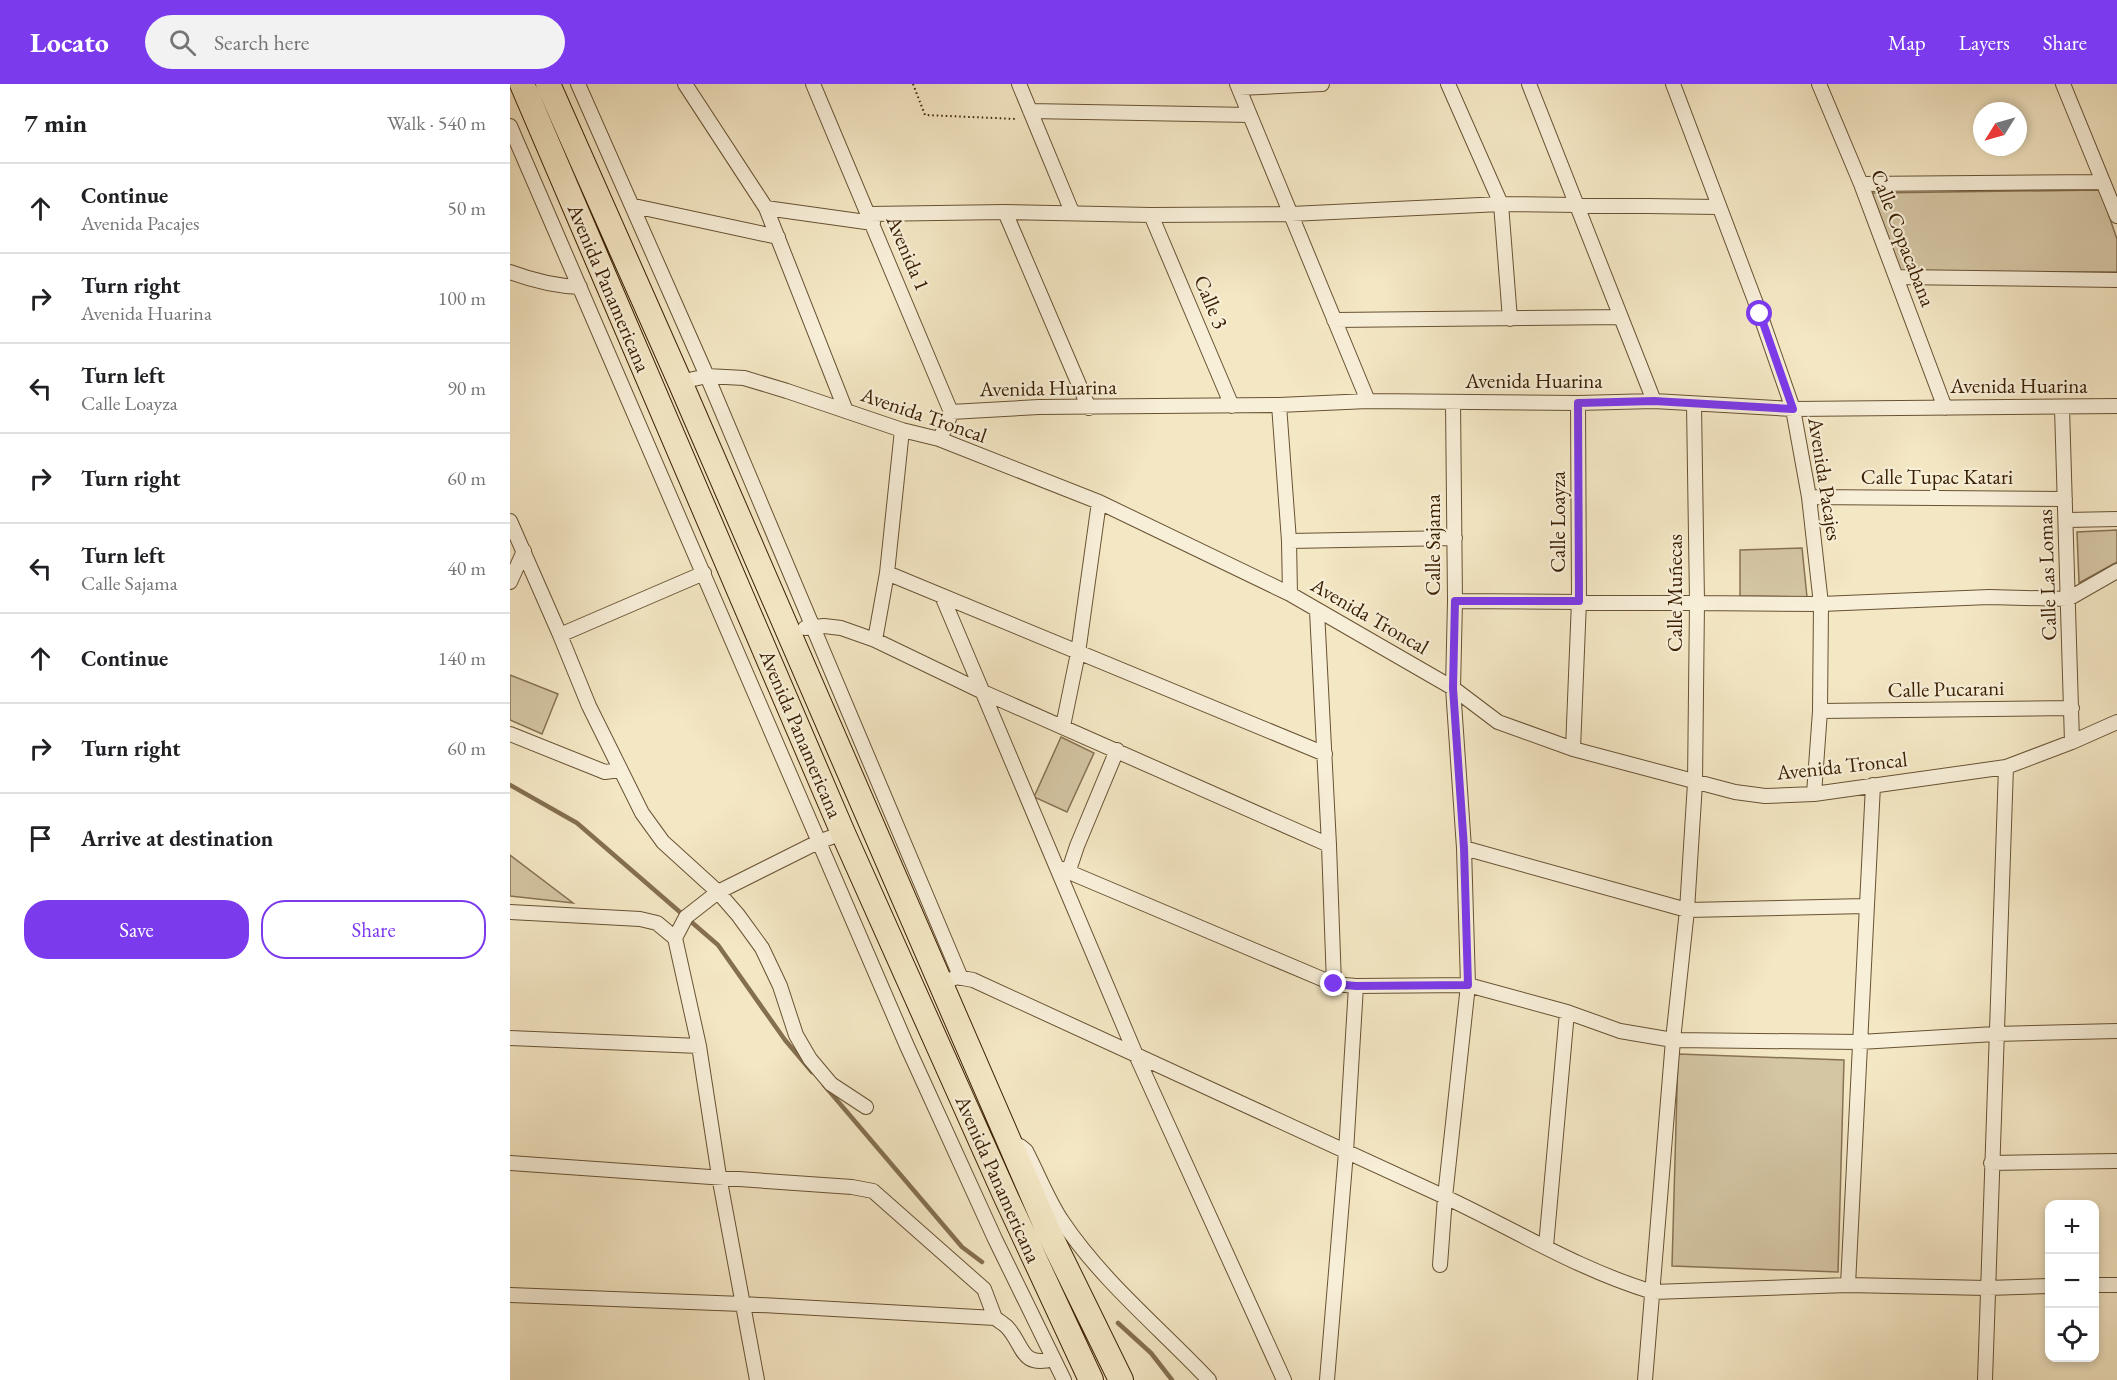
<!DOCTYPE html>
<html lang="en">
<head>
<meta charset="utf-8">
<style>
	body { margin:0; font-family:"EB Garamond",serif; background:#f2f2f2; color:#202124 }
	.controls { position:absolute; right:18px; bottom:18px; display:grid; overflow:hidden; border-radius:12px; box-shadow:0 3px 9px #0003 }
	.controls button { width:54px; height:54px; display:grid; place-items:center; padding:0; border:0; border-bottom:2px solid #e0e0e0; background:#fff; color:#202124; font:30px sans-serif }
	.compass { position:absolute; left:1463px; top:18px; width:54px; height:54px; border-radius:50%; background:#fff; box-shadow:0 3px 9px #0003; rotate:233deg }
	.stop { position:absolute; width:18px; height:18px; margin:-14px; border:4px solid #7c3aed; border-radius:50%; background:#fff }
	.stop.end { background:#7c3aed; border-color:#fff; box-shadow:0 2px 6px #0008 }
	.list { margin:0; padding:0; list-style:none }
	h2 { display:flex; justify-content:space-between; align-items:center; height:78px; margin:0; padding:0 24px; font-size:26px }
	h2 small { font-size:20px; font-weight:400; color:#757577 }
	.list li { display:grid; grid-template-columns:39px 1fr auto; gap:18px; align-items:center; box-sizing:border-box; height:90px; padding:0 24px; border-top:2px solid #e0e0e0 }
	.list b { display:block; font-size:22px; white-space:nowrap }
	.list p { margin:0; font-size:20px; white-space:nowrap; color:#757577 }
	.list em { font-size:20px; font-style:normal; color:#757577 }
	.actions { display:flex; gap:12px; padding:18px 24px }
	.actions a { flex:1; padding:14px 0; border:2px solid #7c3aed; border-radius:24px; text-align:center; font-size:21px; color:#7c3aed }
	.actions .main { background:#7c3aed; color:#fff }
	.icon { flex:none; width:33px; height:33px; fill:none; stroke:currentColor; stroke-width:2; stroke-linecap:round; stroke-linejoin:round }
	.map { position:relative; flex:none; width:1607px; height:1296px; overflow:hidden }
	header { display:flex; align-items:center; gap:36px; box-sizing:border-box; height:84px; padding:0 30px; background:#7c3aed; color:#fff }
	header strong { font-size:28px }
	nav { display:flex; gap:33px; margin-inline-start:auto; font-size:21px }
	.search { width:420px; height:54px; background:#f2f2f2; display:flex; align-items:center; gap:15px; box-sizing:border-box; padding:0 21px; border-radius:33px; color:#757577; font-size:22px }
	main { display:flex }
	aside { flex:1; background:#fff }
	.map>svg:first-child { display:block }
	.green { fill:#d4c5a3; stroke:#877253; stroke-width:1.5 }
	.lines { fill:none; stroke-linecap:round; stroke-linejoin:round }
	.stream { stroke:#846f4f; stroke-width:4.5 }
	.street-casing { stroke:#685233; stroke-width:16 }
	.highway-casing { stroke:#3a2003; stroke-width:26 }
	.path { stroke:#3a2003; stroke-width:2; stroke-dasharray:1.5 3; stroke-linecap:butt }
	.street { stroke:#f8efd9; stroke-width:14 }
	.highway { stroke:#f4e7c4; stroke-width:24 }
	.route { stroke:#7c3aed; stroke-width:8 }
	.labels { text-anchor:middle; stroke-width:4.5; stroke-linejoin:round; paint-order:stroke }
	.street-label { font-size:21px; fill:#3a2003; stroke:#f8efd9 }
</style>
</head>
<body>
<header>
<strong>Locato</strong>
<div class="search"><svg class="icon" aria-label="search" viewBox="0 0 24 24"><circle cx="10" cy="10" r="6"/><path d="M15 15l6 6"/></svg>Search here</div>
<nav><a>Map</a><a>Layers</a><a>Share</a></nav>
</header>
<main>
<aside>
<h2>7 min<small>Walk · 540 m</small></h2>
<ul class="list">
<li><svg class="icon" aria-label="ahead" viewBox="0 0 24 24"><path d="M12 20V5M6 11l6-6 6 6"/></svg><div><b>Continue</b><p>Avenida Pacajes</p></div><em>50 m</em></li>
<li><svg class="icon" aria-label="right" viewBox="0 0 24 24"><path d="M7 20v-9h11M14 6l5 5-5 5"/></svg><div><b>Turn right</b><p>Avenida Huarina</p></div><em>100 m</em></li>
<li><svg class="icon" aria-label="left" viewBox="0 0 24 24"><path d="M17 20v-9H6M10 6l-5 5 5 5"/></svg><div><b>Turn left</b><p>Calle Loayza</p></div><em>90 m</em></li>
<li><svg class="icon" aria-label="right" viewBox="0 0 24 24"><path d="M7 20v-9h11M14 6l5 5-5 5"/></svg><div><b>Turn right</b></div><em>60 m</em></li>
<li><svg class="icon" aria-label="left" viewBox="0 0 24 24"><path d="M17 20v-9H6M10 6l-5 5 5 5"/></svg><div><b>Turn left</b><p>Calle Sajama</p></div><em>40 m</em></li>
<li><svg class="icon" aria-label="ahead" viewBox="0 0 24 24"><path d="M12 20V5M6 11l6-6 6 6"/></svg><div><b>Continue</b></div><em>140 m</em></li>
<li><svg class="icon" aria-label="right" viewBox="0 0 24 24"><path d="M7 20v-9h11M14 6l5 5-5 5"/></svg><div><b>Turn right</b></div><em>60 m</em></li>
<li><svg class="icon" aria-label="arrive" viewBox="0 0 24 24"><path d="M6 21V4h12l-3 4 3 4H6"/></svg><div><b>Arrive at destination</b></div></li>
</ul>
<div class="actions"><a class="main">Save</a><a>Share</a></div>
</aside>
<div class="map">
<svg width="1607" height="1296" viewBox="0 0 1607 1296">
	<rect width="100%" height="100%" fill="#f4e7c4"/>
	<filter id="stains"><feTurbulence type="fractalNoise" baseFrequency=".00333" numOctaves="4"/><feColorMatrix values="0 0 0 0 .2 0 0 0 0 .09 0 0 0 0 .02 0 0 0 .5 -.17"/></filter>
	<radialGradient id="worn" r=".72"><stop offset=".6" stop-color="#630" stop-opacity="0"/><stop offset="1" stop-color="#630" stop-opacity=".3"/></radialGradient>
	<path class="green" d="M1590 106 1607 155V188H1391L1362 109Z
		M1607 446V478L1569 499 1567 448Z
		M1292 464 1297 513 1230 512V466Z
		M0 591 48 610 32 650 0 636Z
		M551 653 584 669 557 728 524 713Z
		M0 771 63 819 0 812Z
		M1168 970 1334 976 1328 1188 1162 1182Z"/>
	<g class="lines">
		<path class="stream" d="M0 701 67 739 208 861 275 956 302 988
			M314 1001 452 1163 472 1178
			M608 1239 641 1269 662 1296"/>
		<defs>
			<path id="street" d="M68 0 197 292 451 894
				M175 0 256 124 336 327
				M303 0 441 328 437 341 429 355
				M509 0 562 128
				M727 0 858 317
				M938 0 991 120 1000 235
				M1019 0 1144 317
				M1163 0 1250 230 1283 325 1299 413 1311 520 1310 627 1304 710
				M1309 0 1351 100 1435 324
				M1553 0 1607 132
				M729 4 812 0
				M520 27 740 31
				M0 42 397 962 485 1155 554 1296
				M1351 100 1593 98
				M124 122 268 153
				M256 124 363 139
				M495 128 579 324
				M359 130 495 128 641 131 781 130 991 120 1208 123
				M641 131 722 322
				M0 188C24 197 45 202 70 203
				M1386 193 1607 196
				M824 236 1111 233
				M170 298 197 292 234 294 277 307 392 346 429 355 589 418 780 510 943 604 988 638 1063 665 1225 708 1255 712 1304 710 1496 683 1562 658 1607 638
				M769 321 779 457 780 510
				M1552 324 1562 658
				M441 328 529 323 769 321 858 317 1068 319 1144 317 1283 325 1607 322
				M1299 413 1555 415
				M1557 436 1607 435
				M0 437 50 551 79 622 132 729 153 758 208 808 228 831 252 864 270 902 286 951 300 975 321 1000 356 1023
				M779 457 945 454
				M377 489 815 670
				M0 498 14 467
				M432 512 626 971 774 1296
				M945 517 1311 520 1479 513 1558 515 1607 487
				M807 527 819 761 824 900
				M295 544 314 542 331 544 365 556 473 608 819 761
				M50 551 194 489
				M365 556 377 489 392 346
				M1310 627 1562 624
				M553 642 568 569 589 418
				M0 650 95 688 110 686
				M1063 665 1069 517 1068 319
				M954 764 1177 826 1356 822
				M547 783 824 900 846 902 958 901 1057 928 1110 947 1163 956 1350 958 1485 950 1607 947
				M558 789 567 762 607 666
				M0 828 130 835 147 839 165 854
				M432 899 447 893 463 896C620 968 777 1040 933 1112 1002 1144 1069 1186 1143 1208L1338 1201 1477 1204 1540 1202
				M0 954 189 962
				M510 1062 516 1067C528 1090 538 1116 552 1137 592 1197 650 1244 699 1296
				M0 1079 342 1103 363 1107 474 1205 485 1234
				M1481 1079 1607 1077
				M1036 1162 1057 928
				M930 1181 935 1113 958 901 954 764 943 604 945 517 943 318
				M1338 1201 1363 701
				M1584 1201H1607
				M0 1211 232 1220 485 1234C489 1237 494 1240 497 1243 514 1261 510 1284 543 1275
				M247 1296 209 1092 189 962 165 854 176 833 208 808 308 758 333 749
				M817 1296 836 1068 846 902
				M1135 1296 1163 956 1177 826 1185 699 1187 518 1184 320
				M1475 1296 1496 683"/>
			<path id="highway" d="M12 0 333 749 495 1111 581 1296
				M38 0 170 298 538 1147 611 1296"/>
		</defs>
		<use href="#street" class="street-casing"/>
		<use href="#highway" class="highway-casing"/>
		<path class="path" d="M403 0 415 31 507 35"/>
		<use href="#street" class="street"/>
		<use href="#highway" class="highway"/>
	</g>
	<g class="lines">
		<path class="route" d="M824 900 846 902 958 901 954 764 943 604 945 517H1069L1068 319 1144 317 1283 325 1250 230"/>
	</g>
	<g class="labels">
		<g class="street-label">
			<text transform="translate(1393 154) rotate(69)" y="7">Calle Copacabana</text>
			<text transform="translate(398 169) rotate(67)" y="7">Avenida 1</text>
			<text transform="translate(99 204) rotate(67)" y="7">Avenida Panamericana</text>
			<text transform="translate(701 218) rotate(67)" y="7">Calle 3</text>
			<text x="1024" y="304">Avenida Huarina</text>
			<text x="1509" y="309">Avenida Huarina</text>
			<text transform="translate(538 304) rotate(-1)" y="7">Avenida Huarina</text>
			<text transform="translate(414 331) rotate(19)" y="7">Avenida Troncal</text>
			<text x="1427" y="400">Calle Tupac Katari</text>
			<text transform="translate(1315 395) rotate(81)" y="7">Avenida Pacajes</text>
			<text transform="translate(1048 438) rotate(-90)" y="7">Calle Loayza</text>
			<text transform="translate(923 461) rotate(-90)" y="7">Calle Sajama</text>
			<text transform="translate(1537 491) rotate(-92)" y="7">Calle Las Lomas</text>
			<text transform="translate(1165 509) rotate(-90)" y="7">Calle Muñecas</text>
			<text transform="translate(860 532) rotate(30)" y="7">Avenida Troncal</text>
			<text transform="translate(1436 605) rotate(-1)" y="7">Calle Pucarani</text>
			<text transform="translate(291 650) rotate(67)" y="7">Avenida Panamericana</text>
			<text transform="translate(1332 682) rotate(-6)" y="7">Avenida Troncal</text>
			<text transform="translate(488 1095) rotate(66)" y="7">Avenida Panamericana</text>
		</g>
	</g>
	<rect width="100%" height="100%" filter="url(#stains)"/>
	<rect width="100%" height="100%" fill="url(#worn)"/>
</svg>
<div class="controls">
<button>+</button>
<button>−</button>
<button><svg class="icon" aria-label="locate" viewBox="0 0 24 24"><circle cx="12" cy="12" r="6"/><path d="M12 2v4M12 18v4M2 12h4M18 12h4"/></svg></button>
</div>
<svg class="compass" viewBox="-18 -18 36 36"><path d="M0-13l5 13h-10z" fill="#e53935"/><path d="M0 13l5-13h-10z" fill="#757577"/></svg>
<div class="stop" style="left:1250px;top:230px"></div>
<div class="stop end" style="left:824px;top:900px"></div>
</div>
</main>
</body>
</html>
